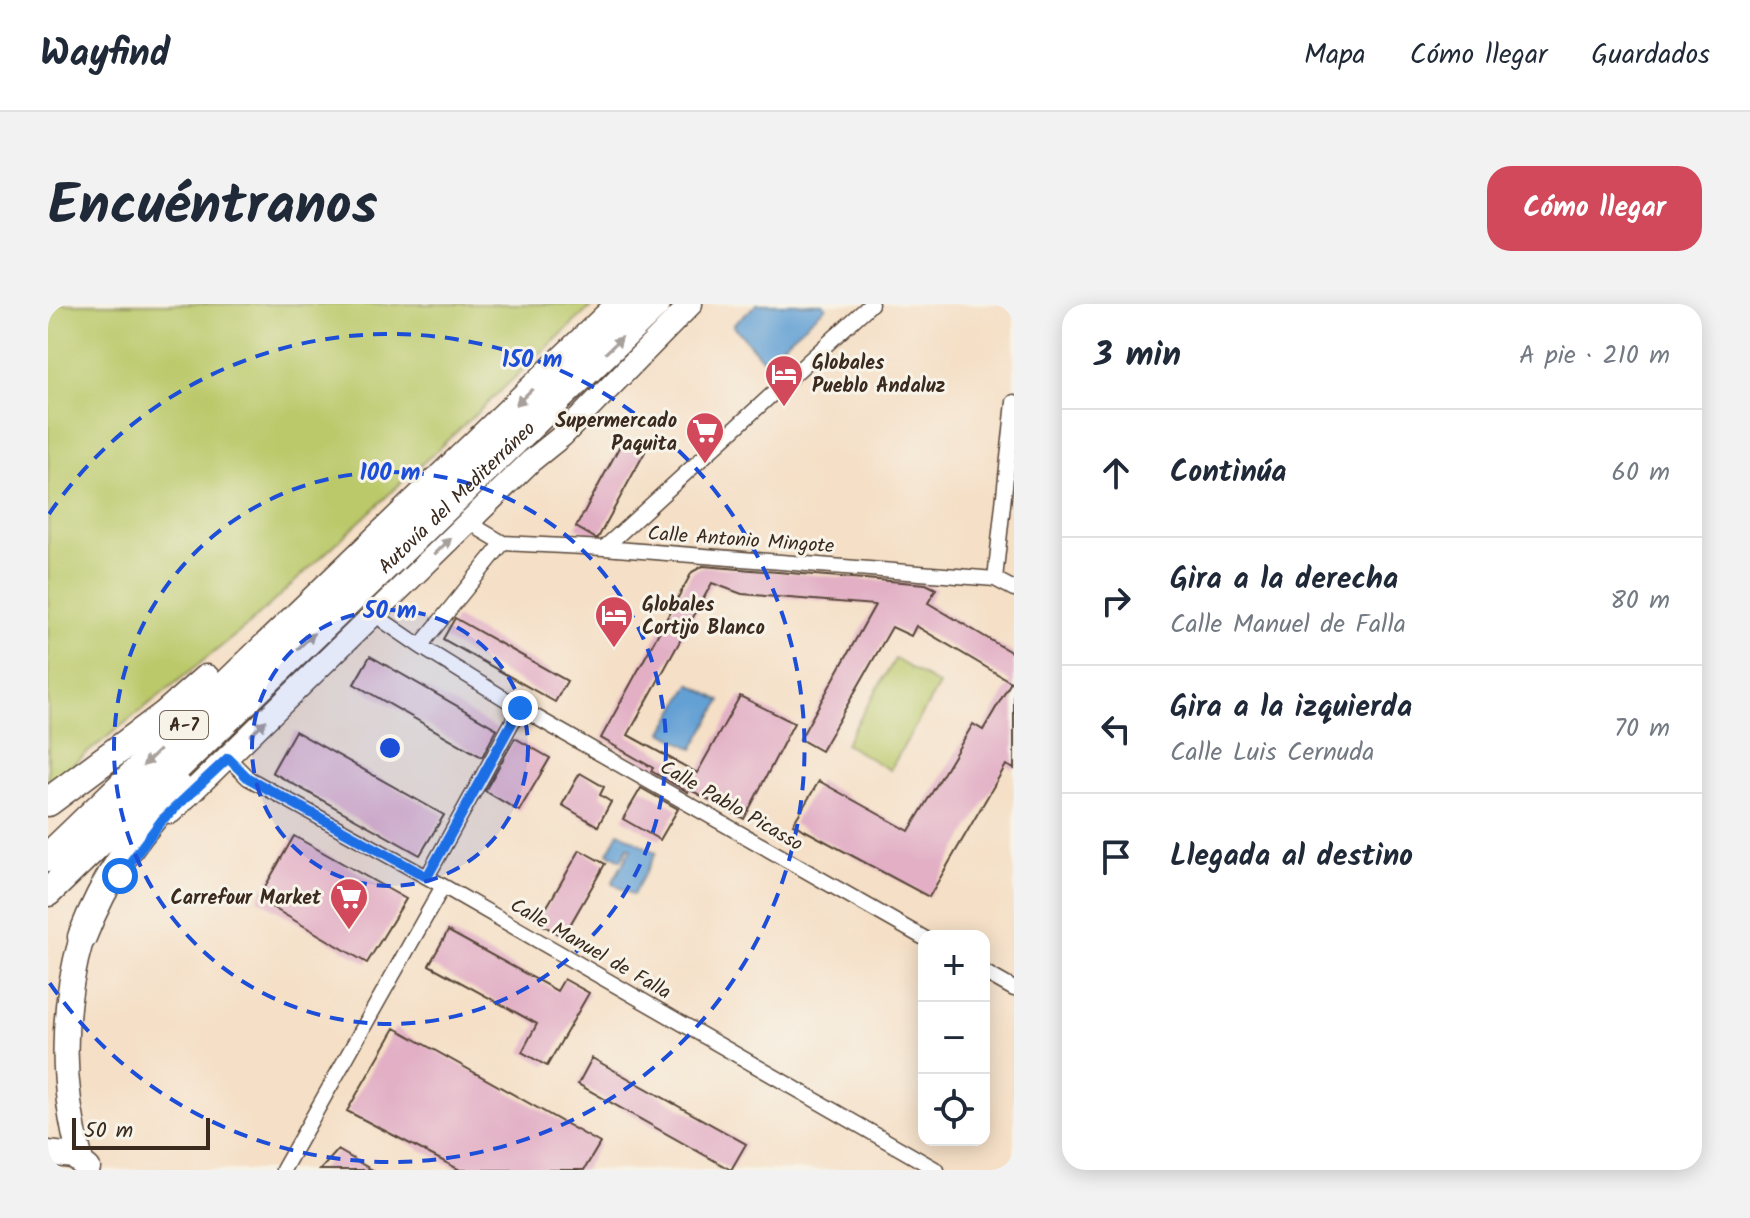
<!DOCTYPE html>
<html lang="es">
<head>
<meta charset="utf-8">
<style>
	body { margin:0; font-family:Kalam,sans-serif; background:#f2f2f3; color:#1f2937 }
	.controls { position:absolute; right:24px; bottom:24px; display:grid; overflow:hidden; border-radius:16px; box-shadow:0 4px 20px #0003 }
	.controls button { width:72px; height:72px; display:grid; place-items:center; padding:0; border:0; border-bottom:2px solid #e0e1e3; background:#fff; color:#1f2937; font:40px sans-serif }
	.scale { position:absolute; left:24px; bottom:20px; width:138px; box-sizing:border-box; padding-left:8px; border:4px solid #3b2a1e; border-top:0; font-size:22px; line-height:28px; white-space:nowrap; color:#3b2a1e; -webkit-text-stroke:6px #f7f3e8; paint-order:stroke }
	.stop { position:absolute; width:24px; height:24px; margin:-18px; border:6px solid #1a73e8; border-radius:50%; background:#fff }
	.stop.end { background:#1a73e8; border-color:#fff; box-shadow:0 2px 8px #0008 }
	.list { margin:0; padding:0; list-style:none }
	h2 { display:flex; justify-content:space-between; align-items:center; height:104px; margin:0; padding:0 32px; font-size:34px }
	h2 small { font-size:26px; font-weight:400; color:#747a83 }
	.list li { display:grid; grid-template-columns:52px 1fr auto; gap:24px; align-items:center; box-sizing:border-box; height:128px; padding:0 32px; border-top:2px solid #e0e1e3 }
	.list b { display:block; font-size:30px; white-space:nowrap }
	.list p { margin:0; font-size:26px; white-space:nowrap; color:#747a83 }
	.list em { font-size:26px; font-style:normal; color:#747a83 }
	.icon { flex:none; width:44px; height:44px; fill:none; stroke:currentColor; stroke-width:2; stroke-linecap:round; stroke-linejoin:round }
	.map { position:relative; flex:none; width:966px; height:866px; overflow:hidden; border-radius:24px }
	header { display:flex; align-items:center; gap:48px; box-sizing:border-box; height:112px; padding:0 40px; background:#fff; border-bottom:2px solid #e0e1e3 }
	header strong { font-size:38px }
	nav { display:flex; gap:44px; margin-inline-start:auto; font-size:28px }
	.intro { display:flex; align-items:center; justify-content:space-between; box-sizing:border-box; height:192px; padding:0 48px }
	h1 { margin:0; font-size:56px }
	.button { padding:20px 36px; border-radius:24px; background:#d1495b; color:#fff; font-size:28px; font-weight:700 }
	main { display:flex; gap:48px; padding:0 48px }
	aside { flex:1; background:#fff; border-radius:24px; box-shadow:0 4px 20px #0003 }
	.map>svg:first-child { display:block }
	.green { fill:#bbc96b; stroke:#7b7a44; stroke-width:2 }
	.water { fill:#64a0d4; stroke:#506579; stroke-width:2 }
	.building { fill:#e2afc5 }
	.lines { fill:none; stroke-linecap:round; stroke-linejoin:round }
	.street-casing { stroke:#574537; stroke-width:17 }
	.secondary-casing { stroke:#574537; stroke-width:25 }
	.primary-casing { stroke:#574537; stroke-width:27 }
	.highway-casing { stroke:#574537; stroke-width:31 }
	.street { stroke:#fff; stroke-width:14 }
	.secondary { stroke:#fff; stroke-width:22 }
	.primary { stroke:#fff; stroke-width:24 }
	.highway { stroke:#fff; stroke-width:28 }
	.oneway { fill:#a79f9a }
	.route { stroke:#1a73e8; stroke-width:10 }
	.ring { fill:none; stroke:#1d4ed8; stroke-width:4; stroke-dasharray:14 10 }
	.labels { text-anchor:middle; stroke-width:6; stroke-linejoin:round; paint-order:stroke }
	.shield { fill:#f7f3e8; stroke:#73665b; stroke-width:2 }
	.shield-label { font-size:18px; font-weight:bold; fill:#3b2a1e }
	.poi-label { font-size:20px; font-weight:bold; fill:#3b2a1e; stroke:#f7f3e8; text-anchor:start }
	.street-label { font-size:20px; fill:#3b2a1e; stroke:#f7f3e8 }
	.centre { fill:#1d4ed8; stroke:#f7f3e8; stroke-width:4 }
	.ring-label { font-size:24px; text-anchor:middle; font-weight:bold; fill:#1d4ed8; stroke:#f7f3e8; stroke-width:6; stroke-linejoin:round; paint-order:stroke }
</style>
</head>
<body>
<header>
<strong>Wayfind</strong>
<nav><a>Mapa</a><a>Cómo llegar</a><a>Guardados</a></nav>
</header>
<div class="intro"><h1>Encuéntranos</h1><a class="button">Cómo llegar</a></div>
<main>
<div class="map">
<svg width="966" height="866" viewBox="0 0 966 866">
	<rect width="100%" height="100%" fill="#f7f3e8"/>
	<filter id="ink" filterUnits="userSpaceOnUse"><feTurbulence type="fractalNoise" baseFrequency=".0125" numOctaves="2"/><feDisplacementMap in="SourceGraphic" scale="16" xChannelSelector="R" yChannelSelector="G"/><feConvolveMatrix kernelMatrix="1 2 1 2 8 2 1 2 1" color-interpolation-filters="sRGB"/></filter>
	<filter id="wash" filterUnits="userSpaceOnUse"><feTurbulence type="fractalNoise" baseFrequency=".006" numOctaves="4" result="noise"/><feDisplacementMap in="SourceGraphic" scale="32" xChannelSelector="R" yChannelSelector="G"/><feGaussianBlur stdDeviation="1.8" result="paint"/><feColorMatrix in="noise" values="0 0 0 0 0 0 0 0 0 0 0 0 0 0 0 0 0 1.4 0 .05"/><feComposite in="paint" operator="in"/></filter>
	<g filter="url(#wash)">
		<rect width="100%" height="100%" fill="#f5dfc6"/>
		<path class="green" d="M0 0H546L199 322 0 480Z
			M847 355 891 381 842 466 797 440Z"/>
		<path class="water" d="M709 0H775L778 3 716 57 685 21Z
			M642 380 673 397 645 445 615 428Z
			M571 528 608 549 585 591 564 579 583 545 580 543 573 556 560 549Z"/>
		<g id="blocks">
			<path class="building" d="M575 136 597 148 550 234H547L528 223Z
				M655 262 878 280 888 285 880 299 966 350V465L958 461 881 593 745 520 771 477 861 527 925 420 935 426 963 378 868 322 863 332 844 323 773 447 752 435 827 301 694 290 664 279 580 431 649 469 692 392 746 419 696 515 641 485 640 488 603 467 605 464 553 434 644 268Z
				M407 314 519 377 507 398 395 335Z
				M322 352 449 425 434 453 306 380Z
				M247 427 396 511 372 551 224 468Z
				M467 434 502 454 471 507 437 487Z
				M532 469 556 483 552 491 563 498 550 522 514 501Z
				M593 484 630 505 612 536 575 515Z
				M246 532 358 595 319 659 210 595Z
				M532 546 557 560 515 633 490 618Z
				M400 627 509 687 516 675 541 689 499 762 474 748 489 720 381 661Z
				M347 724 552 839 536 866H412L299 807Z
				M544 754 698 840 683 866 530 780Z
				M290 846 324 866H272Z"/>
		</g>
	</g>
	<g filter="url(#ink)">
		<use href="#blocks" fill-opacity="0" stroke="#574537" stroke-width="2"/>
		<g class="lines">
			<defs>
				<path id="street" d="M422 216 433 226 455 239 556 244 947 275 966 285
					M556 244 823 0
					M947 275 966 98
					M328 308 337 318 372 342 472 404 876 634
					M372 342 455 239
					M180 454 200 474 395 582 889 866
					M379 573 472 404
					M936 668 966 685
					M235 866 395 582"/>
				<path id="secondary" d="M123 508 483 157 514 132 643 0"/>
				<path id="primary" d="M0 849 25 852 40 864
					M33 857C12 781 12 708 34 633"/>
				<g id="highway">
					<path d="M0 498 117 411 158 375"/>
					<path d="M0 553 573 0"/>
					<path id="s1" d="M0 588 608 0"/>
					<path d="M34 633C58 571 87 532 131 484"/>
				</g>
			</defs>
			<use href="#street" class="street-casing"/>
			<use href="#secondary" class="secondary-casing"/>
			<use href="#primary" class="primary-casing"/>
			<use href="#highway" class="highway-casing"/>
			<use href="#street" class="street"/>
			<use href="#secondary" class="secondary"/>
			<use href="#primary" class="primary"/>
			<use href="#highway" class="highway"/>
		</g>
		<defs><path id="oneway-solid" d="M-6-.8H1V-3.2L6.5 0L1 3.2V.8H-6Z" transform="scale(2)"/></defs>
		<g class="oneway">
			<use href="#oneway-solid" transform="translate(566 41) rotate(-44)"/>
			<use href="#oneway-solid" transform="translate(476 93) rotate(136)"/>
			<use href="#oneway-solid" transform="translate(395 242) rotate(-44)"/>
			<use href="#oneway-solid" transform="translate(258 337) rotate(-44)"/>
			<use href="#oneway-solid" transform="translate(210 424) rotate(-44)"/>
			<use href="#oneway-solid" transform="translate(103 454) rotate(136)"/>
		</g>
	</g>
	<g class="lines" filter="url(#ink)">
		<path class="route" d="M72 572 114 516 180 454 200 474 379 573 472 404"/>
	</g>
	<circle cx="342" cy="444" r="138" fill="#1d4ed8" fill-opacity=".12"/>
	<g class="ring">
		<circle cx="342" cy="444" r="138"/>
		<circle cx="342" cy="444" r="276"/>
		<path d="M1 210A414 414 0 1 1 1 678"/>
	</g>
	<defs>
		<symbol id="hotel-pin" viewBox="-11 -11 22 30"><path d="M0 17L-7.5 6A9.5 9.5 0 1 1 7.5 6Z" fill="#d1495b" stroke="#f7f3e8"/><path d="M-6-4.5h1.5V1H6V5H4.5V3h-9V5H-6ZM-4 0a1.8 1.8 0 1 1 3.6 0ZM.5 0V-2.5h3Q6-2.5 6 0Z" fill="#fff"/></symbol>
		<symbol id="supermarket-pin" viewBox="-11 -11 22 30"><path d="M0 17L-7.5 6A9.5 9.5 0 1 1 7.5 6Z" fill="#d1495b" stroke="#f7f3e8"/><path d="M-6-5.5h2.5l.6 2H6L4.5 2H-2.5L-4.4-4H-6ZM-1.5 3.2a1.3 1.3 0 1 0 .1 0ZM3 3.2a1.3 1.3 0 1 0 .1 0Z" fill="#fff"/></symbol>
	</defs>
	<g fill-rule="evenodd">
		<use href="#hotel-pin" x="714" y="48" width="44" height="60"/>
		<use href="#supermarket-pin" x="635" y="105" width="44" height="60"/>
		<use href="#hotel-pin" x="544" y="289" width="44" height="60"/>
		<use href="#supermarket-pin" x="279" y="571" width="44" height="60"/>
	</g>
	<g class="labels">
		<rect class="shield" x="112" y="407" width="48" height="28" rx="6"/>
		<g class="shield-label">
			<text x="136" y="427">A-7</text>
		</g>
		<g class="poi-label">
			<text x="764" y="65">Globales<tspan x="764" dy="23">Pueblo Andaluz</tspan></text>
			<text x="629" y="123" text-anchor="end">Supermercado<tspan x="629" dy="23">Paquita</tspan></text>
			<text x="594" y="307">Globales<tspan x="594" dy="23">Cortijo Blanco</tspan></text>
			<text x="273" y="600" text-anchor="end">Carrefour Market</text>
		</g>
		<g class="street-label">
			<text dy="7" stroke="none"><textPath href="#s1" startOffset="568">Autovía del Mediterráneo</textPath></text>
			<text transform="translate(693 235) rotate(4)" y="7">Calle Antonio Mingote</text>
			<text transform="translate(684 501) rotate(30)" y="7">Calle Pablo Picasso</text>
			<text transform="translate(543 644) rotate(30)" y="7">Calle Manuel de Falla</text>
		</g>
	</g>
	<circle cx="342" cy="444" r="12" class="centre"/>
	<g class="ring-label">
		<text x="484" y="63">150 m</text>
		<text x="342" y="176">100 m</text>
		<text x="342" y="314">50 m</text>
	</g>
</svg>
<div class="controls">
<button>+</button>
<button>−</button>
<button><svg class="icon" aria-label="locate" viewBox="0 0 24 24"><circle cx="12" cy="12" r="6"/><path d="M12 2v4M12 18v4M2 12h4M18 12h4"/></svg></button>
</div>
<div class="scale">50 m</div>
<div class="stop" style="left:72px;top:572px"></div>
<div class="stop end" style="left:472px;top:404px"></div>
</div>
<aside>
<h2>3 min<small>A pie · 210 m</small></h2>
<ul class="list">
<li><svg class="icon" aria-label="ahead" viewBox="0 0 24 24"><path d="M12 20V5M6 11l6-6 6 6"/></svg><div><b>Continúa</b></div><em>60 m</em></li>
<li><svg class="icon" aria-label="right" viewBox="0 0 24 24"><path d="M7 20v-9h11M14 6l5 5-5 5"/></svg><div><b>Gira a la derecha</b><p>Calle Manuel de Falla</p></div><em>80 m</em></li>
<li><svg class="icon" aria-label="left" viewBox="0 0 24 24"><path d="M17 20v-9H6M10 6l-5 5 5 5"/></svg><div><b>Gira a la izquierda</b><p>Calle Luis Cernuda</p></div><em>70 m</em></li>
<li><svg class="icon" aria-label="arrive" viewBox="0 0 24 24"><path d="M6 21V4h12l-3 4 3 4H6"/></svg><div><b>Llegada al destino</b></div></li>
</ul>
</aside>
</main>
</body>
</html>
